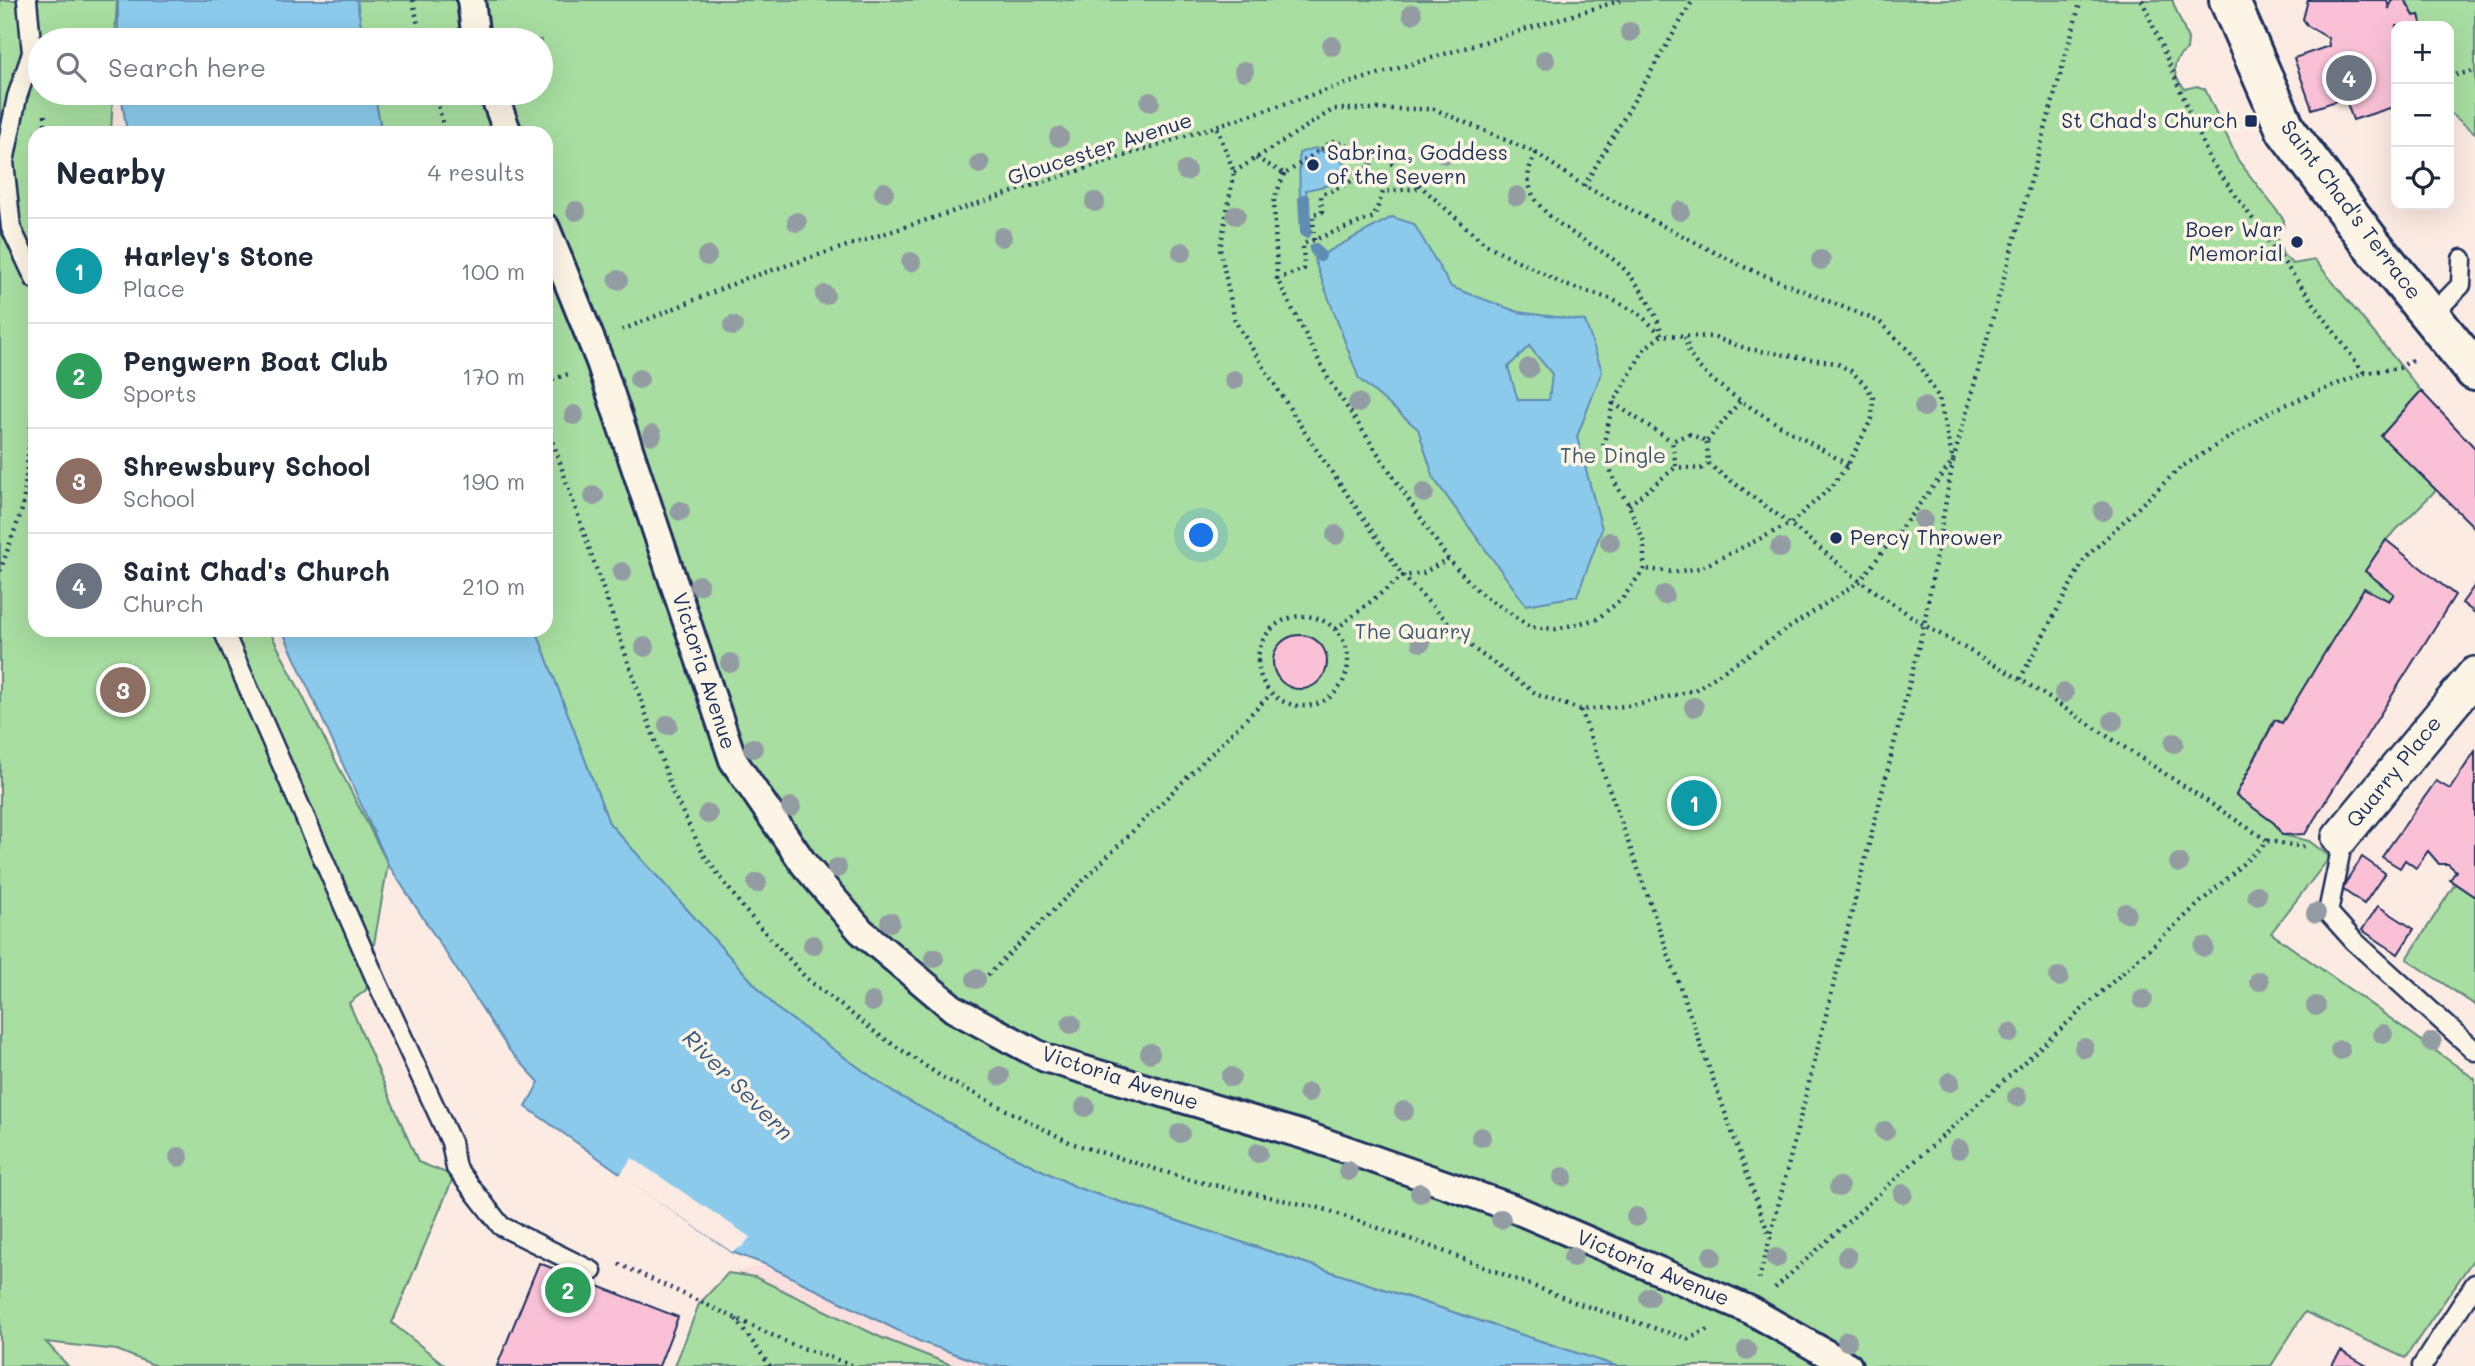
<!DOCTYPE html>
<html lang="en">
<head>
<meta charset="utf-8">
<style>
	body { margin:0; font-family:Mali,sans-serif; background:#f2f2f3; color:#1f2937 }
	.controls { position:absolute; right:21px; top:21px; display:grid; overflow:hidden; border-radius:14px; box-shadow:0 7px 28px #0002 }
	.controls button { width:63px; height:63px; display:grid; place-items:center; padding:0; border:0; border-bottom:2px solid #e0e1e3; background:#fff; color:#1f2937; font:35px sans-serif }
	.you { position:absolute; left:1202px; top:536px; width:24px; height:24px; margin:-18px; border:5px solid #fff; border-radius:50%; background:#1a73e8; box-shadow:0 0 0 10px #1a73e833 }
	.badge { display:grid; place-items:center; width:46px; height:46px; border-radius:50%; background:#0f766e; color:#fff; font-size:23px; font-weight:700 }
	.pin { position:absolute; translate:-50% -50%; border:4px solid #fff; box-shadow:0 2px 7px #0006 }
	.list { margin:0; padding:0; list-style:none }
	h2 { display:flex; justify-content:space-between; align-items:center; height:91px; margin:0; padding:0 28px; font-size:30px }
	h2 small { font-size:23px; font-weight:400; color:#747a83 }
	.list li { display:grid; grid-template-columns:46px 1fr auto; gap:21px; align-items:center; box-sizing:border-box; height:105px; padding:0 28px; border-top:2px solid #e0e1e3 }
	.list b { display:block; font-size:26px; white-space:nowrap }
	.list p { margin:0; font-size:23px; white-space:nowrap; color:#747a83 }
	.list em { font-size:23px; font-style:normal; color:#747a83 }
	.icon { flex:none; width:38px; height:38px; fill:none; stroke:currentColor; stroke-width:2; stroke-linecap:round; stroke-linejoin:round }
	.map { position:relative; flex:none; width:2475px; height:1366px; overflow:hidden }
	.search { position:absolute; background:#fff; box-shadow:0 7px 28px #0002; left:28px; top:28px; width:525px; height:77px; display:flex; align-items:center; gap:18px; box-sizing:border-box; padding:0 24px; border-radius:38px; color:#747a83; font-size:26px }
	.panel { position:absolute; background:#fff; box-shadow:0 7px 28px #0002; left:28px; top:126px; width:525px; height:511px; border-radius:21px }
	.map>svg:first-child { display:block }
	.built { fill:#fbdede }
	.green { fill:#a8dea1; stroke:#628680; stroke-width:2 }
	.water { fill:#8ccaec; stroke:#5f8cb3; stroke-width:2; fill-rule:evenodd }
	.pier { fill:#fcebe2 }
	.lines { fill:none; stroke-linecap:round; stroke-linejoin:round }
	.stream { stroke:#5f8cb3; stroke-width:12 }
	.building { fill:#fac1d6; stroke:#1b2f5e; stroke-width:2 }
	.service-casing { stroke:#1b2f5e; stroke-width:23 }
	.pedestrian-casing { stroke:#1b2f5e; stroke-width:32 }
	.minor-casing { stroke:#1b2f5e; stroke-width:40 }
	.tertiary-casing { stroke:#1b2f5e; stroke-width:44 }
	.path { stroke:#1b2f5e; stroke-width:4.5; stroke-dasharray:2 5; stroke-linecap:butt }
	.service { stroke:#fcf5e5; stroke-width:18 }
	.pedestrian { stroke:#fcf5e5; stroke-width:26 }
	.minor { stroke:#fcf5e5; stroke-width:35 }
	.tertiary { stroke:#fcf5e5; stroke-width:38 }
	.tree { fill:#949ca3 }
	.poi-dot { fill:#1b2f5e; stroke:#fcf5e5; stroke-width:2.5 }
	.labels { text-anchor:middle; stroke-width:7; stroke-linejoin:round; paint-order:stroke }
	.poi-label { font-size:21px; fill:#1b2f5e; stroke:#fcf5e5; text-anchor:end }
	.street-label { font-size:21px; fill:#1b2f5e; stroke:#fcf5e5 }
	.park-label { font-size:21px; fill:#3e5b6f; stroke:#fcf5e5 }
	.water-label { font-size:23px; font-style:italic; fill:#375682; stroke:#fcf5e5 }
</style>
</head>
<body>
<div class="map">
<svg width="2475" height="1366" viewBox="0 0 2475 1366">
	<rect width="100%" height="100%" fill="#fcebe2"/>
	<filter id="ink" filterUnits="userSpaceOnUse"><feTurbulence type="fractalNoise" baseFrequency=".0143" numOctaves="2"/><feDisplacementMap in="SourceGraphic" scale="14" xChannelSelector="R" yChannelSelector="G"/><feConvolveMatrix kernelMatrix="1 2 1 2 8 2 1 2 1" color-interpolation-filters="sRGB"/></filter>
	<g filter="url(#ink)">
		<path class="built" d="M767 1265 921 1342 990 1366H675L699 1304 728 1273Z"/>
		<path class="green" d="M0 0H117L115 40H40V93H113L111 133H35V630H269L388 864 366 990 349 1003 418 1162 454 1176 392 1323 446 1366H156L117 1350 46 1342 68 1366H0Z
			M357 0H2172L2188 39 2187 50C2170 61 2172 76 2185 89L2197 86 2205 89 2238 160 2284 220 2283 228 2276 235 2283 255 2293 264 2315 260 2421 391 2381 436 2436 490 2386 540 2365 571 2394 594 2282 723 2274 720 2236 795 2274 823 2283 835 2309 841 2330 857 2271 933 2475 1079V1257L2405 1358 2305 1312 2271 1366H1616L1078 1188 978 1139 894 1093 776 1008 609 823 536 630H546V133H382L374 93H541V40H363Z
			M2406 0H2475V133L2449 112V26H2422L2419 15 2414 16Z
			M2455 884 2475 897V1005L2407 959Z
			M728 1273 755 1277 880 1337 954 1366H675L699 1304Z"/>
		<path class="water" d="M118 0H357L363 40H118Z
			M121 93H374L382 133H127Z
			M1315 148 1340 160 1354 172 1343 182 1306 190 1307 200H1300L1299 153Z
			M1392 217 1414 224 1451 287 1518 312 1585 321 1602 371 1577 437 1602 529 1577 596 1526 605 1434 479 1418 429 1359 379 1314 259ZM1529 346 1552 374 1549 400H1518L1508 367Z
			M282 630H536L609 823 776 1008 894 1093 978 1139 1078 1188 1616 1366H990L921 1342 767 1265 732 1252 526 1107 539 1082 509 1050 388 864Z"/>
		<path class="pier" d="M632 1158 750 1237 743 1246 732 1252 620 1175Z"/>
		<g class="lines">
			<path class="stream" d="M1304 200 1306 232
				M1315 249 1320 256"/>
		</g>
		<path class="building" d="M2308 0H2387L2389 9 2391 0H2405L2414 16 2419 15 2422 26H2396V106L2353 120 2345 98 2312 109 2294 58 2329 46 2328 38 2308 26 2303 19Z
			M2421 391 2475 448V528L2381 436Z
			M2386 540 2455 595 2305 834 2282 835 2274 823 2236 795 2275 720 2282 723 2364 588 2389 601 2394 594 2365 571Z
			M2475 585V613L2462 603Z
			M1273 662a27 27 0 1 1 54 0a27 27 0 1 1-54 0Z
			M2475 751V897L2450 880 2456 871 2448 864H2439L2428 851 2416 868 2405 860 2400 868 2382 857 2436 781 2450 789Z
			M2362 857 2385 873 2364 904 2342 889Z
			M2378 906 2414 929 2398 954 2362 930Z
			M539 1263 678 1317 659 1366H497Z
			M2341 1351 2367 1366H2331Z"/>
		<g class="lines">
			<defs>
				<path id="service" d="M27 0 32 53 17 97 4 162 11 228 35 279
					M2431 316 2461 285 2462 259
					M223 630 377 982 451 1142 456 1168 501 1226 592 1271
					M2340 838V854L2328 912 2354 941 2475 1051
					M2422 1366 2475 1284"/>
				<path id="pedestrian" d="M471 0 476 40
					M493 93 508 133
					M546 228 600 362 733 760 804 864 861 931 954 1009 1045 1058 1310 1137 1510 1207 1750 1310 1848 1366"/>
				<path id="minor" d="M2340 838 2475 675"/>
				<path id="tertiary" d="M2229 0 2286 130 2370 242 2475 371"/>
			</defs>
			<use href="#service" class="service-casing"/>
			<use href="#pedestrian" class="pedestrian-casing"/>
			<use href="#minor" class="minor-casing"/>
			<use href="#tertiary" class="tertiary-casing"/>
			<path class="path" d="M413 0 421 40
				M2142 0 2210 160 2364 373
				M2449 76 2475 71
				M435 93 445 133
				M45 115V133
				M1217 128 1234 172 1220 249 1235 321 1307 436 1403 576 1474 649 1538 695 1581 710 1637 705 1695 690 1860 581 1953 461 2081 0
				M1536 153C1503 209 1589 237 1620 265 1638 282 1656 311 1662 334
				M1256 158 1285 174 1333 141 1377 154 1407 174 1485 244 1565 285 1611 299 1638 313 1662 335 1713 337 1748 349 1836 363 1851 371 1867 387 1873 398 1872 418 1848 465 1831 487 1790 524 1700 568 1675 572 1644 569
				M1234 172 1334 109H1434L1536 153 1584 186 1744 267 1880 322 1912 354 1939 398 1953 461 1924 625 1770 1238
				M1284 174 1274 200 1277 279 1329 380 1448 559 1480 593 1531 627 1556 629 1597 619 1622 599 1644 569V543L1629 505 1615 483 1603 447 1613 403 1645 348 1662 335
				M1584 186 1693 0
				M1314 240 1313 214 1322 212 1321 194C1345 187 1365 176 1377 154
				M1277 279 1304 269 1303 244 1374 217 1383 192 1421 188
				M622 330 745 279 1336 87 1622 0
				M1685 337C1687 341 1687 348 1689 353 1706 389 1811 442 1848 465
				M546 382 571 373
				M1613 403 1672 441
				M546 422 673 793 704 855 744 909 807 979 879 1035 942 1077 1071 1143 1191 1180 1324 1209 1430 1246 1577 1303 1688 1339 1709 1329
				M1689 434 1707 441 1708 464 1701 469 1676 467 1672 441Z
				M1707 441 1741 400
				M1708 464 1790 524 1860 581 1924 625 2020 679 2268 841
				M1629 505 1676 467
				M0 571 23 507 35 386
				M1258 661a45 45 0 1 1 90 0a45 45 0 1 1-90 0Z
				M1336 629 1403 576 1423 573 1448 559
				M2020 679 2085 558 2180 468 2273 410 2364 373 2399 368 2415 358
				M1581 710 1770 1238 1759 1279
				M978 985 1270 695
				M619 1264 791 1344 855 1366
				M1775 1288 2268 841 2304 847
				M736 1319 770 1366"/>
			<use href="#service" class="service"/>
			<use href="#pedestrian" class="pedestrian"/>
			<use href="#minor" class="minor"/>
			<use href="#tertiary" class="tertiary"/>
		</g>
		<g class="tree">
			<circle cx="1412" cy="14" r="10"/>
			<circle cx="1630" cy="32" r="10"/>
			<circle cx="1332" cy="46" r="10"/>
			<circle cx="1545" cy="60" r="10"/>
			<circle cx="1244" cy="71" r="10"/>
			<circle cx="1150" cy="102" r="10"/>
			<circle cx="1059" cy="137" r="10"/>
			<circle cx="1445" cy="154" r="10"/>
			<circle cx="980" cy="164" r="10"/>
			<circle cx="1186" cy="171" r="10"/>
			<circle cx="884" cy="192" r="10"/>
			<circle cx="1517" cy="196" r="10"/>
			<circle cx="1095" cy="202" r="10"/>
			<circle cx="576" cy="211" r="10"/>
			<circle cx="1680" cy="211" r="10"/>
			<circle cx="1236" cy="215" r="10"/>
			<circle cx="797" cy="222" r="10"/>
			<circle cx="1002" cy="237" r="10"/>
			<circle cx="1182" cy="252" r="10"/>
			<circle cx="707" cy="256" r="10"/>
			<circle cx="1821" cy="260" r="10"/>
			<circle cx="911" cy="262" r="10"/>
			<circle cx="618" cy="280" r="10"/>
			<circle cx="825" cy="295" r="10"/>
			<circle cx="733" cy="326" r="10"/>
			<circle cx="1529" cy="368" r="10"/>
			<circle cx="639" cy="379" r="10"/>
			<circle cx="1234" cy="380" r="10"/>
			<circle cx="1358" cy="403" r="10"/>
			<circle cx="1924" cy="407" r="10"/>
			<circle cx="574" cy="415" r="10"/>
			<circle cx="652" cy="435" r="10"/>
			<circle cx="1424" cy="493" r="10"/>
			<circle cx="594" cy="496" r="10"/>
			<circle cx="680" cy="511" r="10"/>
			<circle cx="2103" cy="511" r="10"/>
			<circle cx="1923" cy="520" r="10"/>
			<circle cx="1336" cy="535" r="10"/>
			<circle cx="1610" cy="542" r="10"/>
			<circle cx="1780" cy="548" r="10"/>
			<circle cx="622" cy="572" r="10"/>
			<circle cx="699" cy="585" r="10"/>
			<circle cx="1664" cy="595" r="10"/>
			<circle cx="1421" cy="642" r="10"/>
			<circle cx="645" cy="647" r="10"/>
			<circle cx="730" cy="663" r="10"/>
			<circle cx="2064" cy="693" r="10"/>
			<circle cx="1694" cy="707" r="10"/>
			<circle cx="2113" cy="721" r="10"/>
			<circle cx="668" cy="725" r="10"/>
			<circle cx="2174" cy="743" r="10"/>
			<circle cx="753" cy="748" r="10"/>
			<circle cx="791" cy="807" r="10"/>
			<circle cx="708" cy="814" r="10"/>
			<circle cx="2179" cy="863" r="10"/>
			<circle cx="837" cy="868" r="10"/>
			<circle cx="757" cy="883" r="10"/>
			<circle cx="2257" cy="895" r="10"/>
			<circle cx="2126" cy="913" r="10"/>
			<circle cx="2316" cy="913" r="10"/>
			<circle cx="890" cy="922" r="10"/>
			<circle cx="813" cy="945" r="10"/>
			<circle cx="2204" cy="947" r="10"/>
			<circle cx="934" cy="958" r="10"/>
			<circle cx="2059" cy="977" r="10"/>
			<circle cx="976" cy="979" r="10"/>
			<circle cx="2259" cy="981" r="10"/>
			<circle cx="2143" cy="999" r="10"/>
			<circle cx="872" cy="1002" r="10"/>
			<circle cx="2316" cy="1006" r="10"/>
			<circle cx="1071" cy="1024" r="10"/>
			<circle cx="2010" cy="1033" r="10"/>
			<circle cx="2383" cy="1034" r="10"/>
			<circle cx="2432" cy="1042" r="10"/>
			<circle cx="2084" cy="1048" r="10"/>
			<circle cx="2340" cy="1050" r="10"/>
			<circle cx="1150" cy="1053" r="10"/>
			<circle cx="1000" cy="1076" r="10"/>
			<circle cx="1231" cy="1077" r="10"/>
			<circle cx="1950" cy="1082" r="10"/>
			<circle cx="1308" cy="1093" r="10"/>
			<circle cx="2017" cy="1097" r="10"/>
			<circle cx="1085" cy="1107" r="10"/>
			<circle cx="1404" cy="1111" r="10"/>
			<circle cx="1885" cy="1131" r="10"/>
			<circle cx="1180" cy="1133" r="10"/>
			<circle cx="1481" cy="1137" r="10"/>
			<circle cx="1959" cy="1149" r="10"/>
			<circle cx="1258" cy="1153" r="10"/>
			<circle cx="179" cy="1157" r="10"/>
			<circle cx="1348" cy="1171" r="10"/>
			<circle cx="1563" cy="1177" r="10"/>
			<circle cx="1839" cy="1187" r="10"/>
			<circle cx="1420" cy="1193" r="10"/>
			<circle cx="1903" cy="1194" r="10"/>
			<circle cx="1636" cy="1217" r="10"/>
			<circle cx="1501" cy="1219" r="10"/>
			<circle cx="1712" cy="1256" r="10"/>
			<circle cx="1573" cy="1257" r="10"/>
			<circle cx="1847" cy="1257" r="10"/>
			<circle cx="1776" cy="1258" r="10"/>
			<circle cx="1649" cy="1297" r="10"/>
			<circle cx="1847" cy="1341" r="10"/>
			<circle cx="1747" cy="1350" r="10"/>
		</g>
	</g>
	<g class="poi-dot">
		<rect x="2244" y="114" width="14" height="14" rx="3.5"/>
		<circle cx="1313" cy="165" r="7"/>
		<circle cx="2297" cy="242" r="7"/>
		<circle cx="1836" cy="538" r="7"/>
	</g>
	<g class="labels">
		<g class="poi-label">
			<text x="2237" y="128">St Chad's Church</text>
			<text x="1327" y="160" text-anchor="start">Sabrina, Goddess<tspan x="1327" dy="24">of the Severn</tspan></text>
			<text x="2283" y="237">Boer War<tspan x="2283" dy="24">Memorial</tspan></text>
			<text x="1850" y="545" text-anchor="start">Percy Thrower</text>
		</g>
		<g class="street-label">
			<text transform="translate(1100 149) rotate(-18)" y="7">Gloucester Avenue</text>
			<text transform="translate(2351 210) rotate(53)" y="7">Saint Chad's Terrace</text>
			<text transform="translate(704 671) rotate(72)" y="7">Victoria Avenue</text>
			<text transform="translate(2394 772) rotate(-51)" y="7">Quarry Place</text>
			<text transform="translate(1120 1078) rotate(18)" y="7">Victoria Avenue</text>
			<text transform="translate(1653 1268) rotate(23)" y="7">Victoria Avenue</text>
		</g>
		<g class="park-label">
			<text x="1613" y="463">The Dingle</text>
			<text x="1413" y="639">The Quarry</text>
		</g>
		<g class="water-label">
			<text transform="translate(738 1085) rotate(45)" y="8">River Severn</text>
		</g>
	</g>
</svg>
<div class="controls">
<button>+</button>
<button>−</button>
<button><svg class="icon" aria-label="locate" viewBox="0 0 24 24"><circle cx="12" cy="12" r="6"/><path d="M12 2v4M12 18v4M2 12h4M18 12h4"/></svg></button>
</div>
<div class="you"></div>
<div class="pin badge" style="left:1694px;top:803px;background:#0f9aa8">1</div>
<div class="pin badge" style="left:568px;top:1290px;background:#2e9e5b">2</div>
<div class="pin badge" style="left:123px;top:690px;background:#8d6e63">3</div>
<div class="pin badge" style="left:2349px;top:78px;background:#6b7280">4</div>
<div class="search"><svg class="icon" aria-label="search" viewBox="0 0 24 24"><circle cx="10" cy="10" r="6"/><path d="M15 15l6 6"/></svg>Search here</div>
<section class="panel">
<h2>Nearby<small>4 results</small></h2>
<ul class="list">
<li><span class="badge" style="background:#0f9aa8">1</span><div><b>Harley's Stone</b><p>Place</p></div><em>100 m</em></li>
<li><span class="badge" style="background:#2e9e5b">2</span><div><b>Pengwern Boat Club</b><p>Sports</p></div><em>170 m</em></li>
<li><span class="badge" style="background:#8d6e63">3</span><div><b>Shrewsbury School</b><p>School</p></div><em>190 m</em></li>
<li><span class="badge" style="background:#6b7280">4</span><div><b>Saint Chad's Church</b><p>Church</p></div><em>210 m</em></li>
</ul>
</section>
</div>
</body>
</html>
